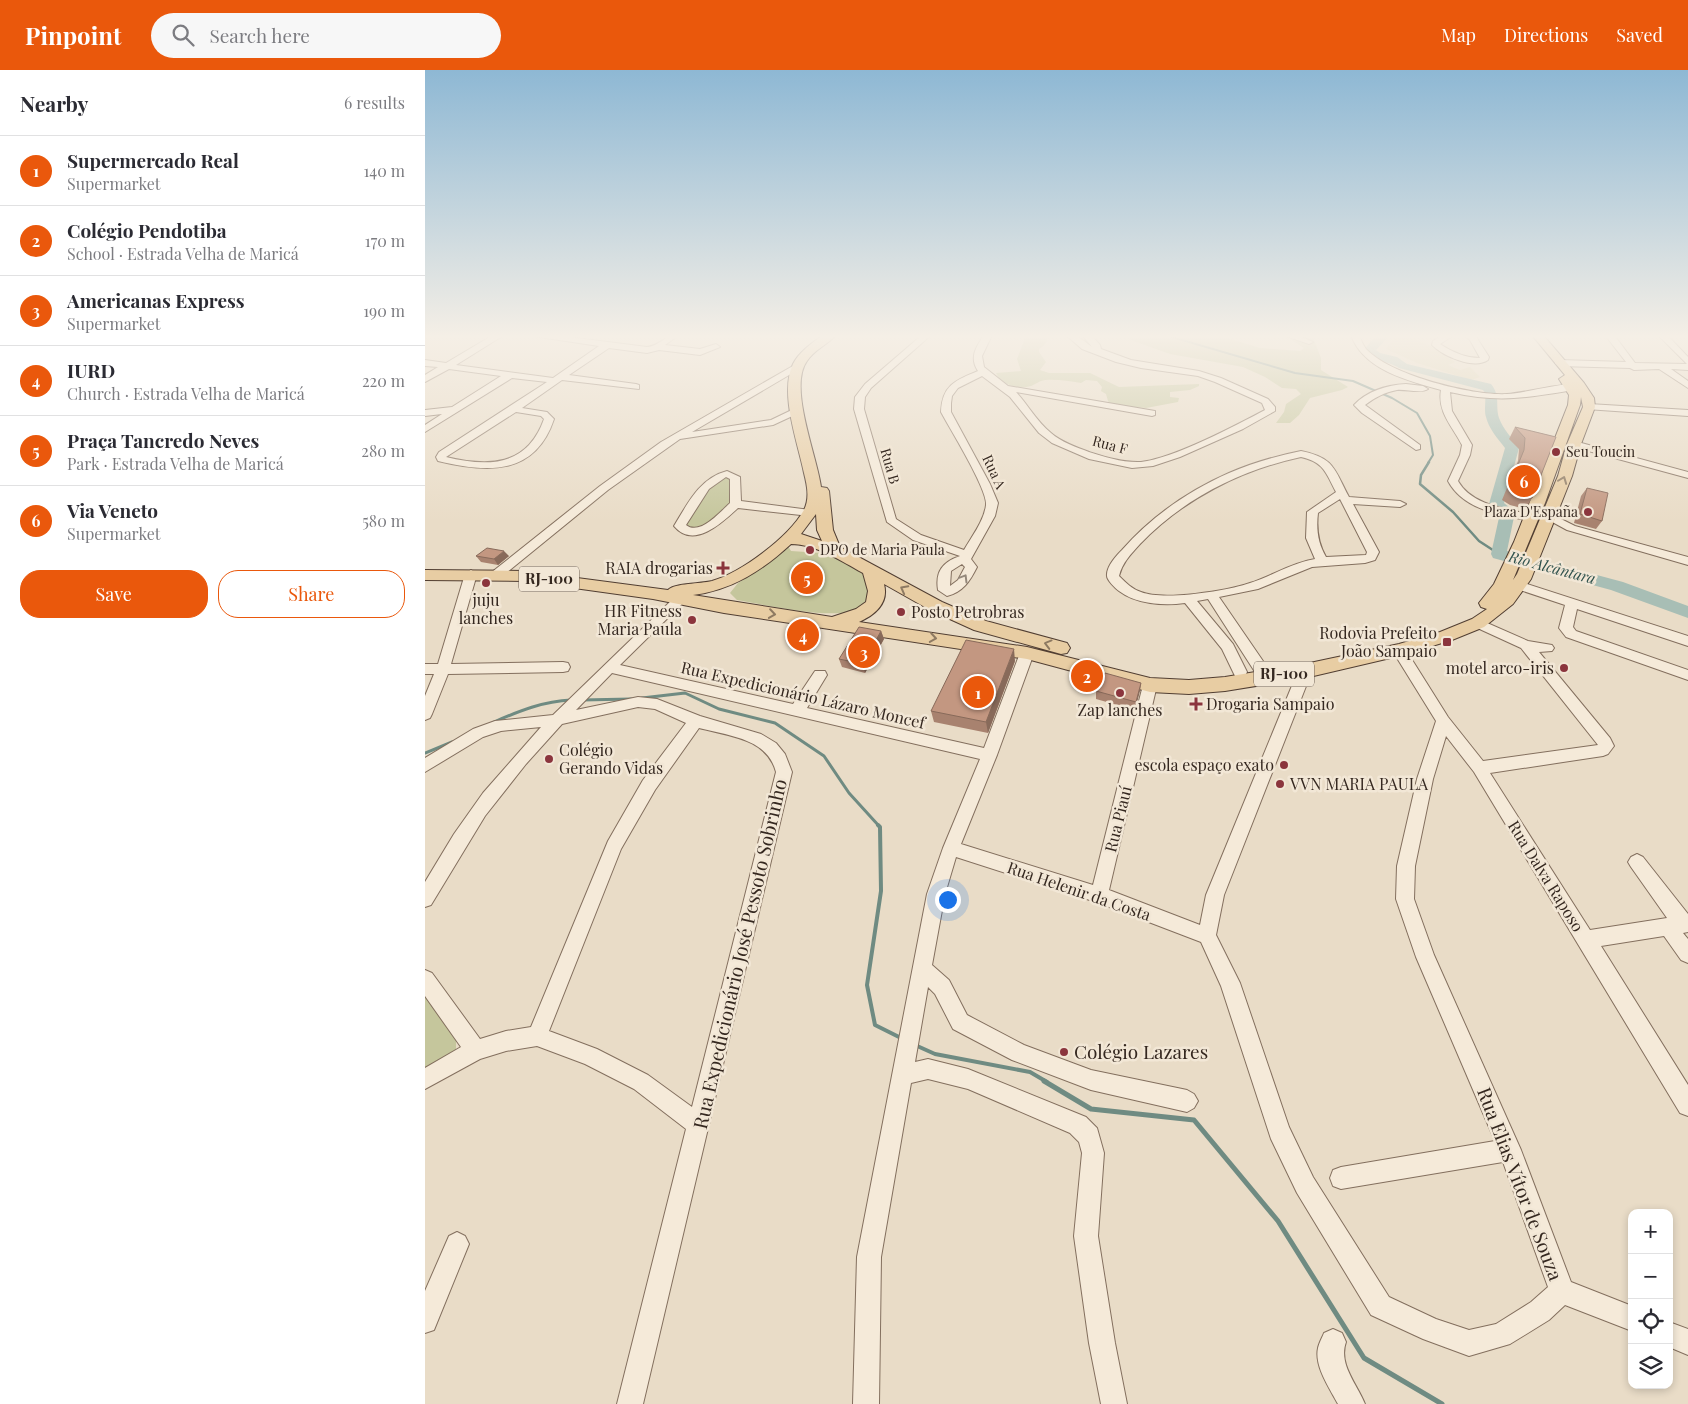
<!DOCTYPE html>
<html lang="en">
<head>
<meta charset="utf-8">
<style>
	body { margin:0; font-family:"Playfair Display",serif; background:#f7f7f7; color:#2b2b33 }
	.controls { position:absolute; right:15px; bottom:15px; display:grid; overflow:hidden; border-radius:10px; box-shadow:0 2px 8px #0003 }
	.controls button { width:45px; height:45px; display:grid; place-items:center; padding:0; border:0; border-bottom:1px solid #e1e1e2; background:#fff; color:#2b2b33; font:25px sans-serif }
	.you { position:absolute; left:522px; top:829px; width:18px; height:18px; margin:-12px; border:4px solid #fff; border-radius:50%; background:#1a73e8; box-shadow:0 0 0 8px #1a73e833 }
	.badge { display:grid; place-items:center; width:32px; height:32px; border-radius:50%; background:#ea580c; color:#fff; font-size:16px; font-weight:700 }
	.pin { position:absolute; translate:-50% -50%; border:2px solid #fff; box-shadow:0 1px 5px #0006 }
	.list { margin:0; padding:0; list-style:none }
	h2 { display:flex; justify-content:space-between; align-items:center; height:65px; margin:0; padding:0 20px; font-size:21px }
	h2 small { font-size:16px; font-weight:400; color:#7c7c81 }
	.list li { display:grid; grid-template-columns:32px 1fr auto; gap:15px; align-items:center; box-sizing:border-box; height:70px; padding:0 20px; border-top:1px solid #e1e1e2 }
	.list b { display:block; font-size:19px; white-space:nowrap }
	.list p { margin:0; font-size:16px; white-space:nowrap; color:#7c7c81 }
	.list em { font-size:16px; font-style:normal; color:#7c7c81 }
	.actions { display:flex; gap:10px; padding:15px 20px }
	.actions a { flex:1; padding:11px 0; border:1px solid #ea580c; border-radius:20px; text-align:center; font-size:18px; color:#ea580c }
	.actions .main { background:#ea580c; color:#fff }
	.icon { flex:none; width:28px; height:28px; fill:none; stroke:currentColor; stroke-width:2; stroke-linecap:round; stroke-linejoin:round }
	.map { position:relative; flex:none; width:1263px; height:1334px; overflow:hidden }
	header { display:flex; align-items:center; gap:30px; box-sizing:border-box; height:70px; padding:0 25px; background:#ea580c; color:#fff }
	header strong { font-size:24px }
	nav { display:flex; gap:28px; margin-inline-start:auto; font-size:18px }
	.search { width:350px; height:45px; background:#f7f7f7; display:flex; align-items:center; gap:12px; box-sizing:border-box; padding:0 18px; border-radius:28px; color:#7c7c81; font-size:19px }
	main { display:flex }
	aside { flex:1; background:#fff }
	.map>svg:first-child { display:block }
	.farmland { fill:#ded4b5 }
	.green { fill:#c5c69c }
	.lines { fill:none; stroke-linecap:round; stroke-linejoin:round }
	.stream-far4 { stroke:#6f8b82; stroke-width:2 }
	.stream-far3 { stroke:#6f8b82; stroke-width:2.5 }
	.stream-far2 { stroke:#6f8b82; stroke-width:3 }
	.stream-far1 { stroke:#6f8b82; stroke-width:4 }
	.stream { stroke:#6f8b82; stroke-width:5 }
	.river { fill:#a8beb5; fill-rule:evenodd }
	.minor-casing { stroke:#836f5e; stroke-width:2 }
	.major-casing { stroke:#513e32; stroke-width:2 }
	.minor { fill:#f5ead9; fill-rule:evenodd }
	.major { fill:#e8cda3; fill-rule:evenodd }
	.wall { fill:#a8826f }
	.shaded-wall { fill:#886a5a }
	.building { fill:#c39781; stroke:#886a5a }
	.oneway { stroke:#8e7a62 }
	.oneway2 { stroke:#95897c }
	.poi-dot { fill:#8b353d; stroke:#f2e7d6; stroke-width:2 }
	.labels { text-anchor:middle; stroke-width:5; stroke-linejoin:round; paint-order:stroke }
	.far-street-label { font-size:14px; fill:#352820; stroke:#f2e7d6 }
	.far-poi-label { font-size:14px; fill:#352820; stroke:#f2e7d6; text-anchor:start }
	.far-water-label { font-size:15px; font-style:italic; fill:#31534e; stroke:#f2e7d6 }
	.shield { fill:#f2e7d6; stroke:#6e6157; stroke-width:1 }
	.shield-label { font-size:15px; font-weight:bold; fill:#352820 }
	.poi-label { font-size:16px; fill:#352820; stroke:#f2e7d6; text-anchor:end }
	.street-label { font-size:16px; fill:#352820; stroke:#f2e7d6 }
	.near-street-label { font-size:19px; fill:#352820; stroke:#f2e7d6 }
	.near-poi-label { font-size:19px; fill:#352820; stroke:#f2e7d6; text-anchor:start }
</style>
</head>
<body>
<header>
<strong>Pinpoint</strong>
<div class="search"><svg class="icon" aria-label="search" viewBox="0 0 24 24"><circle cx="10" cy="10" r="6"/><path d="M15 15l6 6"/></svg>Search here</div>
<nav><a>Map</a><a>Directions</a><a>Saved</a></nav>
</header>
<main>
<aside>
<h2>Nearby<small>6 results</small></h2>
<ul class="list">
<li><span class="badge">1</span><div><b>Supermercado Real</b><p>Supermarket</p></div><em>140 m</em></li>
<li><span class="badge">2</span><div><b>Colégio Pendotiba</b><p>School · Estrada Velha de Maricá</p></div><em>170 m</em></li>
<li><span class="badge">3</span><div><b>Americanas Express</b><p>Supermarket</p></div><em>190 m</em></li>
<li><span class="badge">4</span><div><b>IURD</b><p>Church · Estrada Velha de Maricá</p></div><em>220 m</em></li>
<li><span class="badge">5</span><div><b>Praça Tancredo Neves</b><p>Park · Estrada Velha de Maricá</p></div><em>280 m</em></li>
<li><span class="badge">6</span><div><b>Via Veneto</b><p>Supermarket</p></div><em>580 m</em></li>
</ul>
<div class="actions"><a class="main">Save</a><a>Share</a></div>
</aside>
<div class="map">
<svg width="1263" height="1334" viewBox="0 0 1263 1334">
	<rect width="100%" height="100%" fill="#e9dcc7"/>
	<path class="farmland" d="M983 267 1004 275 1030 292 1023 295 1035 300 1045 297 1055 307 1046 310 992 293 961 279 969 269Z"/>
	<path class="green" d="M597 265H623C623 272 619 276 614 279V282L621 292 615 300 624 303H665L694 317 774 314V316L765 320 745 322V327L754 328 753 332 721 338 686 335 683 331 681 324 676 321 677 317 672 311 661 310 656 313C644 311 632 309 620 310 614 311 611 314 606 316 594 320 576 315 571 303L596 301 592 289 599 271Z
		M699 265H792L835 278 875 281 879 278 859 265H887L896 288V300L923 317 917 320 885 328 874 345 865 353H851L859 342 861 334 876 324 871 319 857 318 840 307 818 297 745 284 706 270Z
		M298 406 305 407 308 431C294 444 280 464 260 455 269 439 280 415 298 406Z
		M362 474 366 481 396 483 403 479 438 500 449 520C445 525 441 536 435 539 411 551 341 535 312 530L305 523 313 513 349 489Z
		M0 924 31 969V980L0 1005Z"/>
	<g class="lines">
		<path class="stream-far4" d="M740 265 870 303 928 311 967 328 992 343 1005 366 1008 385 1003 393"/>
		<path class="stream-far3" d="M1004 392 996 405 995 414 1028 442 1054 471 1074 484"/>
		<path class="stream-far2" d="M217 628 260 623 294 639 350 653 399 686 424 723 454 756
			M157 630 206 629
			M69 652C94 641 119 631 146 630
			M0 683 27 672"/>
		<path class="stream-far1" d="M453 755 455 757 456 821 442 915 450 955 478 969
			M490 975 510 984 605 1002 622 1012"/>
		<path class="stream" d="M619 1011 666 1039 769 1050 853 1151 939 1288 1017 1334"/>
		<path class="river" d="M965 265 951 280 955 283 972 287 982 294 1066 314C1076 327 1070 334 1074 348 1078 359 1087 368 1094 378L1079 433 1090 442 1082 481 1198 512 1263 536V548L1186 520 1068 488 1066 484 1075 443 1064 434 1080 378C1073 369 1064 359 1061 347 1058 338 1063 326 1058 320L974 298C962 290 948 292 939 280L951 265Z"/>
		<defs>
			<path id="minor" d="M68 265H79L31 295 128 308 174 276 101 265H128L222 277C235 276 239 265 254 265L240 275 275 279 291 274 295 277 275 285 234 280 222 283 184 278 144 305 211 314 214 315V319L137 310 97 338 122 342 129 349C110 406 62 403 13 391L11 387 14 382 122 312 87 308 0 362V355L17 344 0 346V340L27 337 76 306 24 299 0 312V305L13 297 0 296V290L21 293ZM91 342 116 346 119 349C102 397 63 397 21 387Z
				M497 265H506L446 318 440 327 439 339 471 449 496 465 539 480C547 466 559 451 561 435 563 420 525 359 516 342 517 315 531 310 553 301 544 288 551 277 559 265H567L557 286 559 297 583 316 730 341V345L727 346 591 322C603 335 612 352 626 363 636 372 651 377 664 382 680 387 699 393 716 392 747 389 812 355 840 340L837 333 790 312 773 306 716 298 691 292 657 279 641 265H651L667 277 657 265H666L675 275 676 279 706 290 774 301 796 308 843 329 850 337V341L818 359 755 387 728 396 707 398 664 389 627 373 614 363 585 327 557 306 533 318 527 326 526 333V342L565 414 573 433 570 446 546 489 552 497C545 511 538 522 522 526L513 520C510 501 518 492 535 486L488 470 462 452 429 339 430 327 440 314ZM537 494 540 497 533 510 525 516 526 501Z
				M858 265H872L888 272 884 274Z
				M926 265H934C936 270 938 275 941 279 965 305 1047 326 1082 324 1101 323 1143 311 1158 314V318L1155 319C1105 327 1076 334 1025 322L1027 341 1047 375 1045 385 1033 411C1048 437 1085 439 1111 446L1113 448 1111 450 1107 451C1077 445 1039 441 1023 411L1035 385 1037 375C1028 357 1012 342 1016 320 984 311 938 300 926 265Z
				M1018 265H1029L1015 274C1027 282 1041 288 1055 288L1045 270 1039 265H1050L1064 287 1063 290C1049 300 1018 286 1007 275L1008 271Z
				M1180 265H1189L1210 293 1262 294 1233 265H1242L1263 287V300L1246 299 1263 311V318L1234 299 1209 300 1205 298 1134 296 1130 293 1134 290 1201 292Z
				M373 293 376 294V298L267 362 346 350 373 337 376 338V342L348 355 255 369 183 420 75 508H67L65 505 67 502 175 416 236 372Z
				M981 314 998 316 1003 319C996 324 981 319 972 320 960 322 949 328 940 335L995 375V379L991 380 937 343 929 335C942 321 962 315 981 314Z
				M1164 334 1263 340V346L1161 339V335Z
				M1149 371 1263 402V408L1145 376V372Z
				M876 381C910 388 909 399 924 427L975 431 981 434 975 437 928 434 954 482 950 490 940 493 887 497 833 519 794 527 840 594 842 598 840 602H830L783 529 772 531 808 574 822 602 820 606H810L797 579 760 533C738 536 711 534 694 521 690 518 682 510 682 506 681 497 691 486 697 480 726 447 763 421 804 403 827 393 851 386 876 381ZM876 387C899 392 901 403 911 422L882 442 881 468 890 489C866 493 847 506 825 513 802 521 738 531 716 522 707 519 701 513 694 506 697 493 706 484 715 474 758 429 816 400 876 387ZM915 429 942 482 941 485 901 487C893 473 891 460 893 443Z
				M302 401 315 407 316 431 385 440 391 443 385 446 313 438C298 452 269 480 249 456 263 433 275 408 302 401ZM301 407 305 409V433C295 442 275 466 261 455L284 419Z
				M1124 443 1150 456 1263 487V495L1142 460 1120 448 1118 446Z
				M46 500 52 504 26 594 138 592 143 593 145 597 143 601 138 602 23 604 7 644 5 648 0 650V626L9 604H0V594H13L40 504Z
				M1093 511 1263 566V576L1152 539 1148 557 1151 561 1263 600V610L1141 567 1134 558 1140 535 1089 518 1087 515Z
				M255 525 259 526 261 529 259 532 195 595 368 634 390 601H400L402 605 382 638 559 678 595 583 597 580H607L609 583 572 685 536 774 668 815 718 615 720 611 725 610 730 611 732 615 684 820 775 855 781 825 873 601 875 597H885L887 601 799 825 791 865 815 913 864 1057 888 1107 964 1227 1011 1249 1044 1260 1071 1254 1106 1232 1123 1217 1078 1092 916 1119 908 1116 905 1108 908 1100 916 1097 1070 1071 991 887 971 829 972 796 992 709 1011 651 967 580 969 577H979L1023 647 1058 691 1173 675 1096 578 1048 556 1046 553 1048 550 1053 549 1103 571 1127 575 1129 578 1127 581 1114 582 1185 668 1189 676 1183 684 1178 686 1065 703 1165 860 1242 848 1206 797 1203 792 1206 787 1212 784 1218 787 1263 844V862L1258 863 1263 869V893L1256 890 1239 866 1176 876 1263 1015V1046L1255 1043 1049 702 1021 666 1008 709 990 796 989 829 1009 885 1096 1080 1146 1212 1207 1236V1261L1140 1235 1124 1250 1085 1274 1044 1286 998 1269 946 1245 872 1123 846 1069 796 916 776 872 674 833 531 787 520 824 507 895 524 910 542 945 599 975 666 1000 762 1020 769 1024 773 1031 769 1038 762 1042 666 1020 587 990 528 959 510 924 503 917 490 992 503 989 543 999 661 1047 672 1058 679 1083 673 1166 690 1273 702 1334H676L664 1273 649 1166 657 1083 654 1072 645 1063 543 1019 503 1009 486 1013 456 1187 454 1334H428L432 1187 502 824 518 778 555 689 187 603 151 640 213 627 232 629 275 646 336 664 351 673 360 684 367 702 218 1334H192L261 1059 209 1019 160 994 112 976 81 981 55 989 0 1019V998L36 977 0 926V900L7 903 55 969 81 961 106 957 183 771 218 710 261 653 230 639 213 637 137 654 101 694 60 746 6 835 0 837V812L29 764 58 723 116 657 76 661 58 667 0 702V688L48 659 70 651 128 645 251 526ZM274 658C304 666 342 668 351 702L267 1037 223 1005 172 979 124 961 196 779 230 720Z
				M32 1162 40 1166 44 1174 9 1260 0 1263V1221L24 1166Z
				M1244 1252 1263 1259V1285L1244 1277Z
				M908 1259 917 1263 921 1272C913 1294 932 1314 940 1334H913C905 1319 889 1296 893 1278 894 1273 897 1268 899 1263Z"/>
			<path id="major" d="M398 265H411C402 275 389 280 382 291 363 317 392 386 396 417L402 418 404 421 408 460 415 477 517 532 561 551 642 573 645 578 642 583 636 584 549 560 505 540 459 514C464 533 450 545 434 552L602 577 725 608 764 610 800 607 880 594 974 574 1015 562 1047 549 1062 539 1056 537 1054 533 1069 514 1089 472 1143 335 1144 325 1134 309 1140 305 1107 265H1118L1159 313 1169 328 1170 337 1156 374 1147 406 1106 509 1088 534 1059 557 1027 570 974 586 880 608 800 621 764 624 725 622 602 589 299 543 228 529 99 511 0 510V500L99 501 243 520C250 513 275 514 287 511 316 503 364 467 379 440 385 428 382 415 379 403 373 373 354 323 368 294 374 282 387 273 398 265ZM1156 327 1158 337 1142 374 1133 406 1092 504 1088 510 1120 433 1155 335ZM391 444 392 460 397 471 376 464ZM366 474C391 474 416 491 438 503L443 521 441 532 431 539 407 547 268 525C307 520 338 500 366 474Z"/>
		</defs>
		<use href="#minor" class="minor-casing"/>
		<use href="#major" class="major-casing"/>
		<use href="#minor" class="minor"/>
		<use href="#major" class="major"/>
	</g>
	<path class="wall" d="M1090 357 1131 367 1107 428 1100 439 1085 435 1077 430 1093 391 1094 379 1084 369Z
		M1162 418 1177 451 1171 459 1149 453 1156 426Z
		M51 486H84L73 495 56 492Z
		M389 553 392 559 381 574 363 571 361 566Z
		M456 561 459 569 440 603 417 597 414 589Z
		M590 591 563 663 509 652 506 641Z
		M716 613 710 640 671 629V621Z"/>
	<path class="shaded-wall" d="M79 481 84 486 73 495 69 489Z
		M389 553 392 559 381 574 378 568Z
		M456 561 459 569 440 603 438 594Z
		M589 579 590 591 563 663 561 652Z
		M716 613 715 621 710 640 711 632Z"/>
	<path class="building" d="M1090 357 1131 367 1107 428 1091 424 1083 419 1099 380 1100 368Z
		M1162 418 1183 423 1177 451 1155 444Z
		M62 478 79 481 69 489 51 486Z
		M372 551 389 553 378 568 361 566Z
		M434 557 456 561 438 594 414 589Z
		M541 570 589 579 561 652 506 641Z
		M680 603 716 613 711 632 671 621Z"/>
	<defs><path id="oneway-chevron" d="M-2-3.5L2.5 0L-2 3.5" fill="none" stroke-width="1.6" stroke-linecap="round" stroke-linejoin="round" transform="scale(1.25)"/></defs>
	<g class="oneway">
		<use href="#oneway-chevron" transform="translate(1138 410) rotate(-69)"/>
		<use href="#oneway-chevron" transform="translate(479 519) rotate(-152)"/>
		<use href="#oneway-chevron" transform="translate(347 544) rotate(8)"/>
		<use href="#oneway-chevron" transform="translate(508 568) rotate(9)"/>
		<use href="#oneway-chevron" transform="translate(623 574) rotate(-165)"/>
	</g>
	<use class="oneway2" href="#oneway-chevron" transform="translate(539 508) rotate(-59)"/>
	<linearGradient id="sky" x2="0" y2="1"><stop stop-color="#8eb8d4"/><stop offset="0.59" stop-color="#f5efe6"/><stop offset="1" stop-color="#f5efe6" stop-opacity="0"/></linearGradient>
	<rect width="1263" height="452" fill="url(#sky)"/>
	<g class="poi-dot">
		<circle cx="1131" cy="382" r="5"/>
		<circle cx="1163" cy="442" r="5"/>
		<circle cx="385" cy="480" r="5"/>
		<path d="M295.5 490.5h5v5h5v5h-5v5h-5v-5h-5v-5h5z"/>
		<circle cx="61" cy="513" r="5"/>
		<circle cx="476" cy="542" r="5"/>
		<circle cx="267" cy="550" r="5"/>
		<rect x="1017" y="567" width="10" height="10" rx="2.5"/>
		<circle cx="1139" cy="598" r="5"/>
		<circle cx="695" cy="623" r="5"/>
		<path d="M768.5 626.5h5v5h5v5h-5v5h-5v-5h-5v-5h5z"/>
		<circle cx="124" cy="689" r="5"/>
		<circle cx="859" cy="695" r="5"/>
		<circle cx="855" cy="714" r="5"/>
		<circle cx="639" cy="982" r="5"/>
	</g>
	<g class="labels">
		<g class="far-street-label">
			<text transform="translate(685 375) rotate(15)" y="5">Rua F</text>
			<text transform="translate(465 396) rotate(74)" y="5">Rua B</text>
			<text transform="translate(569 402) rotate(65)" y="5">Rua A</text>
		</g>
		<g class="far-poi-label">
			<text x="1141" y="387">Seu Toucin</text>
			<text x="1153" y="447" text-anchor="end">Plaza D'España</text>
			<text x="395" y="485">DPO de Maria Paula</text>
		</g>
		<g class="far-water-label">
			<text transform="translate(1127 498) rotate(15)" y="5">Rio Alcântara</text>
		</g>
		<g class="shield">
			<rect x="94" y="496.5" width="60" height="25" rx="4"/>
			<rect x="829" y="591.5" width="60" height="25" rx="4"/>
		</g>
		<g class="shield-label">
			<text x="124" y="514">RJ-100</text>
			<text x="859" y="609">RJ-100</text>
		</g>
		<g class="poi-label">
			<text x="288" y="504">RAIA drogarias</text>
			<text x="61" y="536" text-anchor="middle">juju<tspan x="61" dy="18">lanches</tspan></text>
			<text x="257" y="547">HR Fitness<tspan x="257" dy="18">Maria Paula</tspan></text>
			<text x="486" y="548" text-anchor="start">Posto Petrobras</text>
			<text x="1012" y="569">Rodovia Prefeito<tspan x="1012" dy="18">João Sampaio</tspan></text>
			<text x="1129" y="604">motel arco-iris</text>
			<text x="781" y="640" text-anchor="start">Drogaria Sampaio</text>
			<text x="695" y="646" text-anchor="middle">Zap lanches</text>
			<text x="134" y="686" text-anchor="start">Colégio<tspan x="134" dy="18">Gerando Vidas</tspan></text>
			<text x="849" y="701">escola espaço exato</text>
			<text x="865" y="720" text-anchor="start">VVN MARIA PAULA</text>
		</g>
		<g class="street-label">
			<text transform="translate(378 625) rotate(13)" y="6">Rua Expedicionário Lázaro Moncef</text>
			<text transform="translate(693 749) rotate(-76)" y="6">Rua Piauí</text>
			<text transform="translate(1121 806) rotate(58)" y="6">Rua Dalva Raposo</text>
			<text transform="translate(654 821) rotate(19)" y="6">Rua Helenir da Costa</text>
		</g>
		<g class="near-street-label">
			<text transform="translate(315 884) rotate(-77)" y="7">Rua Expedicionário José Pessoto Sobrinho</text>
			<text transform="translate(1095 1114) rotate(69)" y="7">Rua Elias Vítor de Souza</text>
		</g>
		<g class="near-poi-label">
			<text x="649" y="989">Colégio Lazares</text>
		</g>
	</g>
</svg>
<div class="controls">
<button>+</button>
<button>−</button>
<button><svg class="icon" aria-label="locate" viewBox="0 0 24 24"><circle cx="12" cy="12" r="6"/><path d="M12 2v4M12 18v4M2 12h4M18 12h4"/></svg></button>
<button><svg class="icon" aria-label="layers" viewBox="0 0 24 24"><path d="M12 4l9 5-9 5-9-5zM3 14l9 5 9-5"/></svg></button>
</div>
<div class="you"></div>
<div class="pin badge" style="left:553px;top:622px">1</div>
<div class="pin badge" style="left:662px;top:606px">2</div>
<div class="pin badge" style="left:439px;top:582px">3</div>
<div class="pin badge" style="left:378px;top:565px">4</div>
<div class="pin badge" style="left:382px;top:508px">5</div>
<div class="pin badge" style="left:1099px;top:411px">6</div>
</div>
</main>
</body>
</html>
